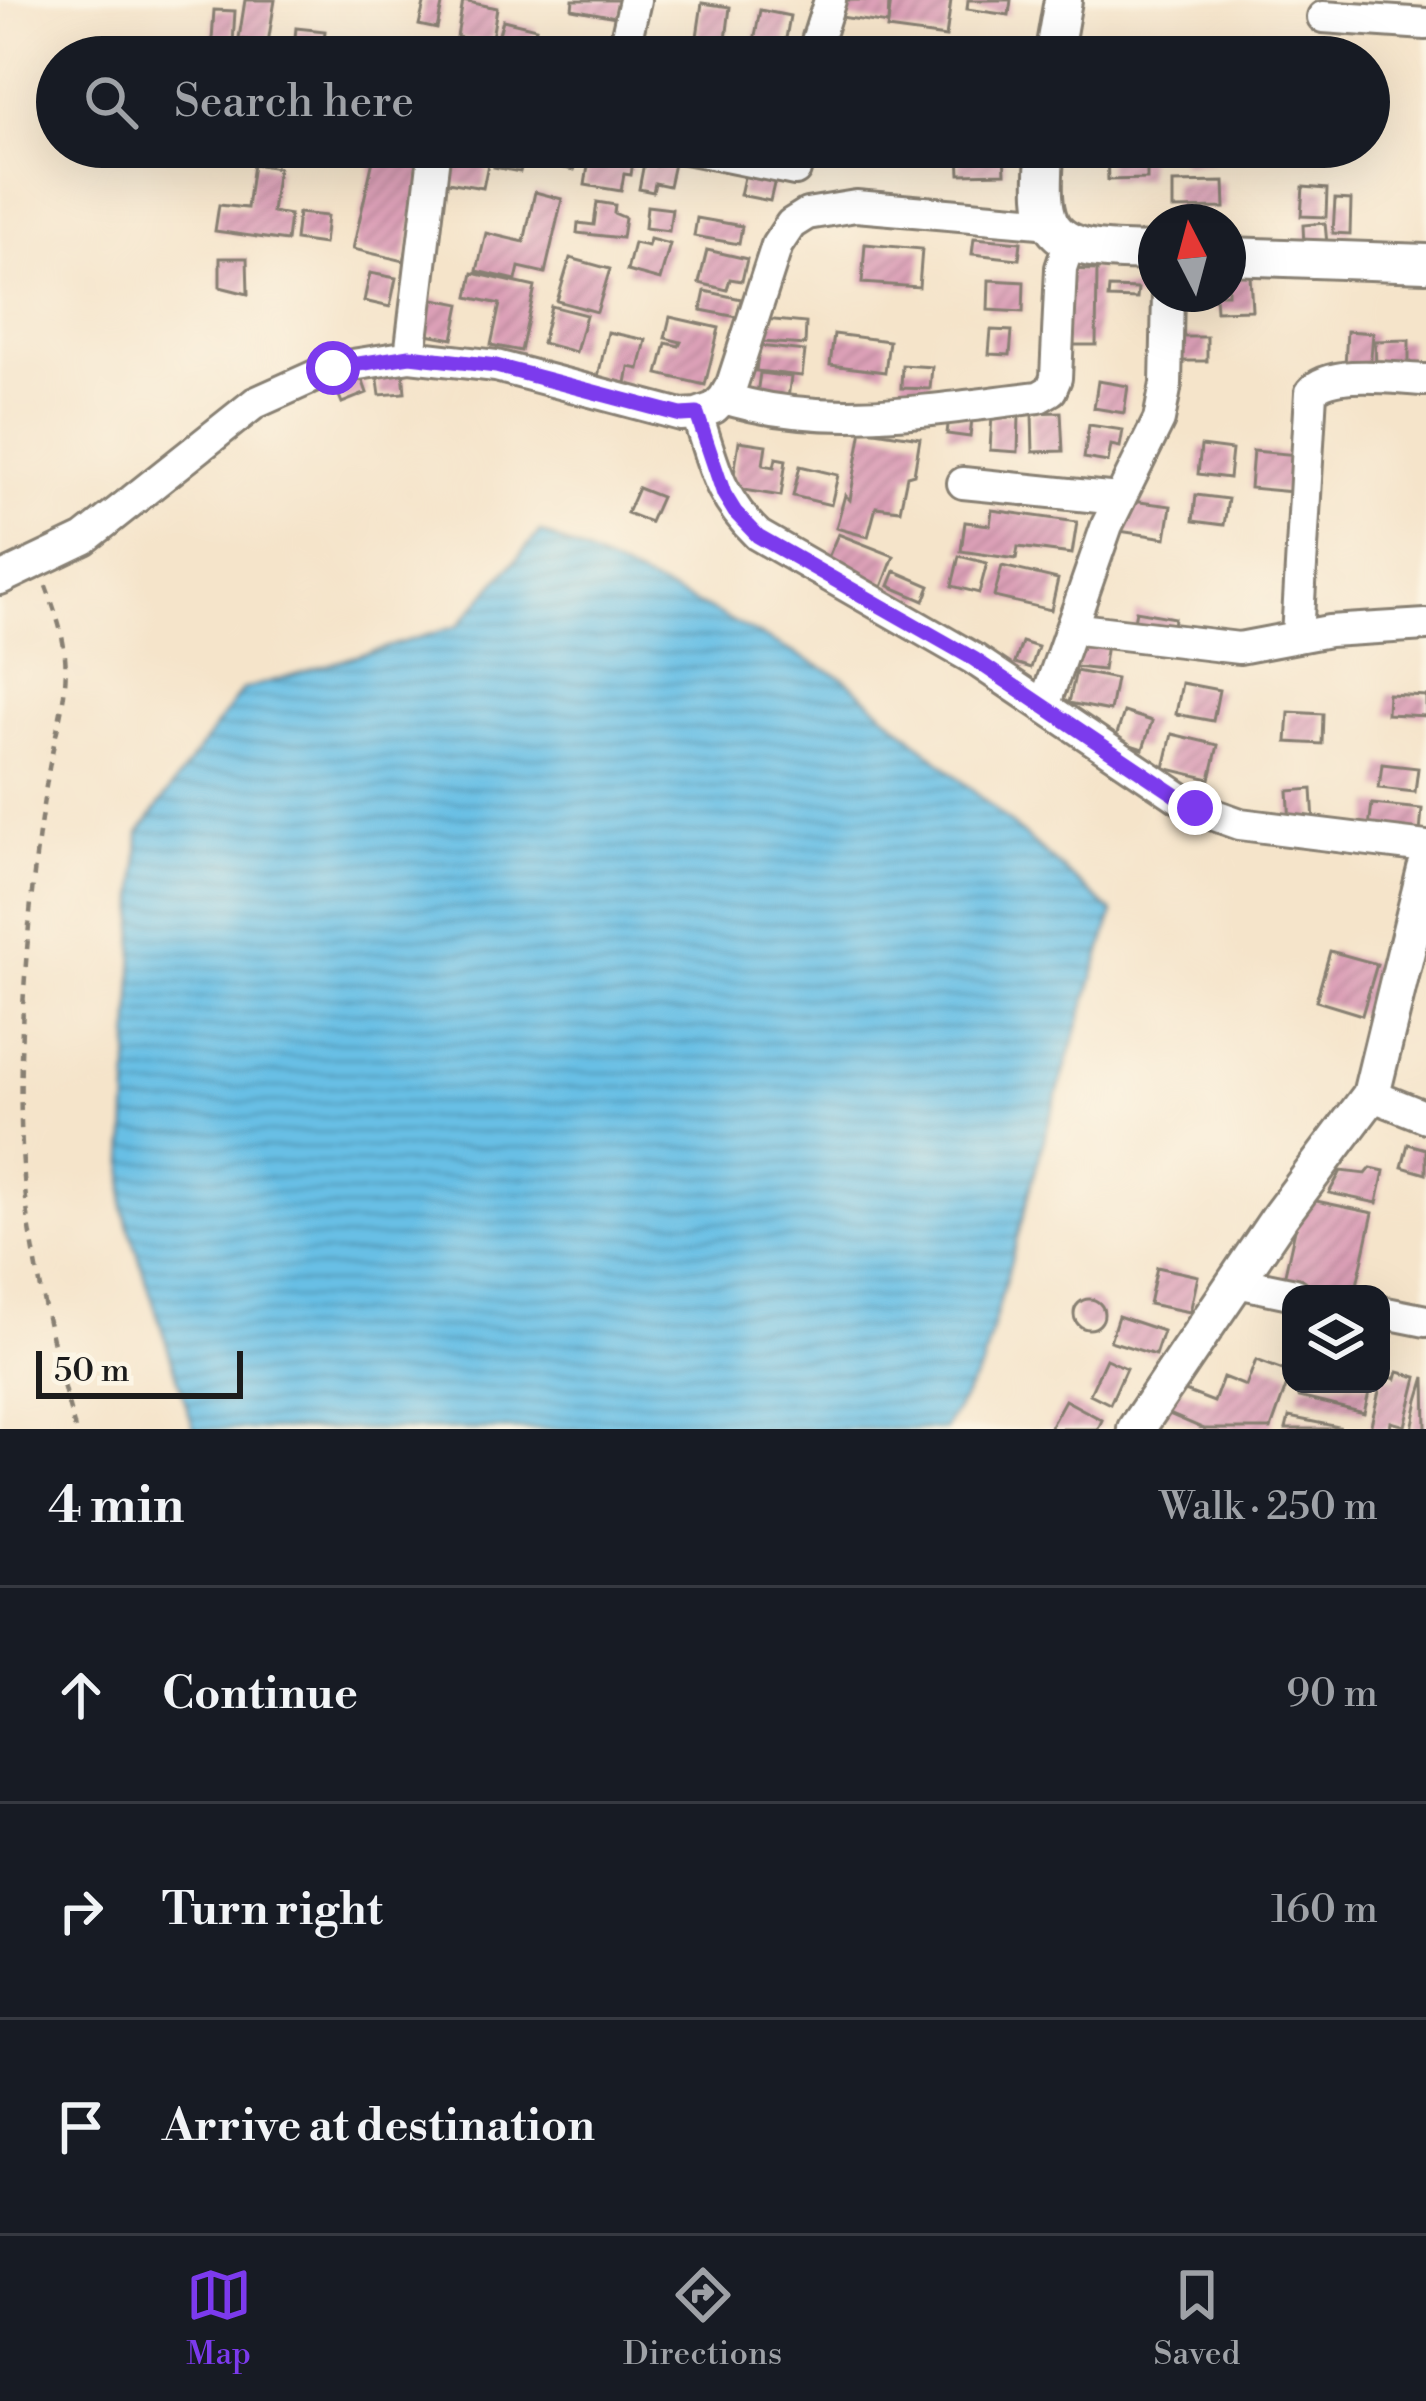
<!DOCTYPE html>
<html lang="en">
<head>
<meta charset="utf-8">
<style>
	body { margin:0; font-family:"Libre Bodoni",serif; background:#242831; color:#f1f3f6 }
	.controls { position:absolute; right:36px; bottom:36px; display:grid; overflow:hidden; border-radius:24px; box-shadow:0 12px 48px #0002 }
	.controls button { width:108px; height:108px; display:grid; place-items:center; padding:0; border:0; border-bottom:3px solid #363941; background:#171b24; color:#f1f3f6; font:60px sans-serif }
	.compass { position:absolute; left:1138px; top:204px; width:108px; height:108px; border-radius:50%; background:#171b24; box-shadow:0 12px 48px #0002; rotate:354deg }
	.scale { position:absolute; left:36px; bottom:30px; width:207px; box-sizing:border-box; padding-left:12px; border:6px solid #1c1c1c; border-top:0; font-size:33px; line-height:42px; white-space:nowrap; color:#1c1c1c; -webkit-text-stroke:9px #fcf5e5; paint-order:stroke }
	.stop { position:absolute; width:36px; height:36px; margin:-27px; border:9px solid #7c3aed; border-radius:50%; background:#fff }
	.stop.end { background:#7c3aed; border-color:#fff; box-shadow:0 3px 12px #0008 }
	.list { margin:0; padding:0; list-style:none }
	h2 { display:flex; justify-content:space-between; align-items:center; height:156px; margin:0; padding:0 48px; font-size:51px }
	h2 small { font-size:39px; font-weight:400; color:#9ea1a6 }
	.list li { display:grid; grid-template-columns:78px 1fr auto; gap:36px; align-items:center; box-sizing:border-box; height:216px; padding:0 48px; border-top:3px solid #363941 }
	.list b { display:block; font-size:45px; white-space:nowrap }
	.list em { font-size:39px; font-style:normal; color:#9ea1a6 }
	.icon { flex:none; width:66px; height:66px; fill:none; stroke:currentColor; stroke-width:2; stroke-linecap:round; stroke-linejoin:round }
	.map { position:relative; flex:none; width:1426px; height:1429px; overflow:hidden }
	.search { position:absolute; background:#171b24; box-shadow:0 12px 48px #0002; left:36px; right:36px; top:36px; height:132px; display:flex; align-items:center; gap:30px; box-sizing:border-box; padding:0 42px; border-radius:66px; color:#9ea1a6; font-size:45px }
	.sheet { height:804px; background:#171b24 }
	nav { display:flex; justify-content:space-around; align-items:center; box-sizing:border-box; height:168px; border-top:3px solid #363941; background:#171b24; font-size:33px; color:#9ea1a6 }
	nav a { display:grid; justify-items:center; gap:6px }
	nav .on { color:#7c3aed }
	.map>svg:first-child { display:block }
	.water { fill:url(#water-rules); stroke:#426e80; stroke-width:3 }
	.building { fill:url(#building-hatch) }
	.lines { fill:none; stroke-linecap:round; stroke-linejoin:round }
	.minor-casing { stroke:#888073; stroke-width:36 }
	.major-casing { stroke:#888073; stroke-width:42 }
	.path { stroke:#888073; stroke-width:4.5; stroke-dasharray:9 9; stroke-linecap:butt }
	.minor { stroke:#fff; stroke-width:30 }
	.major { stroke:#fff; stroke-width:36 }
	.route { stroke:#7c3aed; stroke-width:15 }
</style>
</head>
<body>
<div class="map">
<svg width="1426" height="1429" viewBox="0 0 1426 1429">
	<defs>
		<pattern id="water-rules" width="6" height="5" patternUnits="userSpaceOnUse" patternTransform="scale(3)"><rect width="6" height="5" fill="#68bfe5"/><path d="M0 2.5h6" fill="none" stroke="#559ab9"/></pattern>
		<pattern id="building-hatch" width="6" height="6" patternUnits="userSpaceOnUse" patternTransform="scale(3)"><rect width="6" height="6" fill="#dca0b7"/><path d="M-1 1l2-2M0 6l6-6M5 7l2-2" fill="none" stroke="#bc899d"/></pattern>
	</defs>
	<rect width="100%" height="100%" fill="#fcf5e5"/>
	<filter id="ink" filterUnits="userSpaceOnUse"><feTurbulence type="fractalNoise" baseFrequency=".00833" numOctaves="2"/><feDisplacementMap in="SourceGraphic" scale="24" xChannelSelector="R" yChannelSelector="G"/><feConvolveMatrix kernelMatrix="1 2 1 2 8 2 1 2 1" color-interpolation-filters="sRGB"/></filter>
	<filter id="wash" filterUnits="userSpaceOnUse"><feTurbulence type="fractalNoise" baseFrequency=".004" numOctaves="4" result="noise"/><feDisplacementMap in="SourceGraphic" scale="48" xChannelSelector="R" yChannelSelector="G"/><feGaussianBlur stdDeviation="2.7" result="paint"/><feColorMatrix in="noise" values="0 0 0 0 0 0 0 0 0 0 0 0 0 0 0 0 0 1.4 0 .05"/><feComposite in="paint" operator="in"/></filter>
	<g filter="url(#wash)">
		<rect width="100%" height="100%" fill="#f5e4ca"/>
		<path class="water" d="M540 532 706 608 845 679 1113 913 1047 1128 982 1367 945 1429H194L123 1208 139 833 242 690 458 626Z"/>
		<g id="blocks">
			<path class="building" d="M245 0H275L266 55 237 51Z
				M425 0H443L437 29 419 25Z
				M573 0H624L621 18 572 9Z
				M837 0H889L888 24 891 0H951L946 37 887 29 888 24 834 16Z
				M968 0H1011L1009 15 967 9Z
				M463 1 497 8 491 44 457 37Z
				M702 3 730 7 726 40 730 46 729 53 724 52 723 57H694Z
				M214 10 235 11 233 43 212 41Z
				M760 10 790 16 785 44 794 46 792 57H751Z
				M503 20 536 28 530 49 497 41Z
				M296 28 325 31 322 57H293Z
				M578 39 610 45 607 57H574Z
				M376 147H430L404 261 353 249Z
				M448 147 491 150 483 188 442 181Z
				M498 147H526L520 172 494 167Z
				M538 147H578L574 170 535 162Z
				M591 147H635L631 175 624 174 621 191 585 185Z
				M1181 147H1212L1214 161 1182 164Z
				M1147 151V179L1108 180 1107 152Z
				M1004 153 1005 173 960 174 959 154Z
				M658 155 675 159 669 186 655 183 653 192 639 189 644 163 656 166Z
				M253 164 278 168 272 212 290 215 287 241 215 231 219 205 247 208Z
				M747 164 777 171 770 201 740 195Z
				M1224 182 1225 208 1173 209V183Z
				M1303 187 1327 189 1326 217 1301 216Z
				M535 192 562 199 545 273 519 267 516 280 477 271 486 233 524 242Z
				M1335 199 1351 200 1350 234 1333 233Z
				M597 202 615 205 614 213 625 218 622 238 577 233 578 223 594 225Z
				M647 206 672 209 669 231 645 228Z
				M298 213 327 216 324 244 295 240Z
				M697 218 742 226 739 244 694 236Z
				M1325 223 1327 244 1304 246 1303 225Z
				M974 238 1021 242 1019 259 972 254Z
				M650 239 670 244 660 280 627 271 634 243 648 246Z
				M865 244 922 249 919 287 862 283Z
				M707 250 747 259 742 281 730 279 727 290 699 283Z
				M220 258H247L248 294 220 287Z
				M570 258 610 269 597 312 557 301Z
				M1063 269 1097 270 1096 345H1063Z
				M370 273 396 278 390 307 364 301Z
				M473 273 535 287 521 351 491 345 500 304 468 297Z
				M1250 275 1252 310 1216 311 1215 294H1228V276Z
				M989 280 1024 282 1023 312 988 310Z
				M1109 288 1138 289 1137 299 1108 298Z
				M705 291 741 299 737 317 701 310Z
				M424 297 460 304 453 339 417 332Z
				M551 306 586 315 576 352 542 343Z
				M670 317 719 328 705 385 658 374 666 343 679 346 681 342 665 338Z
				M764 319 806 323 805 345 763 342Z
				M991 330 1012 331 1010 355 989 354Z
				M1347 331 1373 333 1370 370 1345 367Z
				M608 332 646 340 639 369 629 367 626 383 598 377Z
				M834 334 889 341 885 372 830 365Z
				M1180 337H1207V361H1180Z
				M1409 340V368L1376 369 1375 341Z
				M759 346 805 351 802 376 756 371Z
				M902 365 932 367 930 389 901 388Z
				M403 370 405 393 380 395 377 373Z
				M760 373 791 377 787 405 756 401Z
				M361 376 367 393 342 403 335 386Z
				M1098 381 1128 386 1124 413 1094 408Z
				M1061 412 1063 451 1033 452 1032 413Z
				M992 415 1019 416 1018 452 990 450Z
				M949 416 972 419 970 437 947 434Z
				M1089 425 1123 430 1120 447 1111 445 1108 462 1084 458Z
				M862 429 920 438 914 474 907 476 900 510 876 507 868 537 836 528 845 495 850 500Z
				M739 441 766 445 763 465 774 467 776 458 786 460 781 496 732 488Z
				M1201 446 1232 450 1229 478 1198 474Z
				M1253 451 1298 455 1294 492 1250 488Z
				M800 466 838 475 831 505 793 496Z
				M638 488 661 497 650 522 627 513Z
				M1196 495 1228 499 1224 525 1193 521Z
				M1124 500 1171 506 1166 538 1119 531Z
				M992 510 1077 522 1072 554 1018 547 1016 559 961 551 965 522 990 525Z
				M838 534 894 556 882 587 825 565Z
				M959 556 987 563 979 593 952 586Z
				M1002 566 1058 579 1051 610 994 597Z
				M895 571 930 586 924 601 889 586Z
				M1136 611 1174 618 1172 636 1132 630Z
				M1079 641 1107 644 1103 670 1075 667Z
				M1022 642 1038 647 1031 668 1015 663Z
				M1076 671 1116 679 1110 711 1069 703Z
				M1182 683 1219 690 1213 721 1176 714Z
				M1388 694 1426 696V716L1387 714Z
				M1124 712 1152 721 1143 749 1115 740Z
				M1289 712 1323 714 1322 744 1287 742Z
				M1172 734 1218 745 1210 779 1164 768Z
				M1382 764 1418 768 1415 792 1379 788Z
				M1312 789 1314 822 1290 823 1288 791Z
				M1372 804 1422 809 1420 833 1369 827Z
				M1330 951 1377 964 1362 1015 1316 1001Z
				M1408 1144 1426 1149V1174L1402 1167Z
				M1371 1168 1384 1171 1377 1203 1329 1193 1341 1171 1366 1174Z
				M1302 1198 1373 1213 1355 1294H1336L1283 1283Z
				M1157 1267 1198 1276 1190 1312 1149 1304Z
				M1074 1314a15 15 0 1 1 30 0a15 15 0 1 1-30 0Z
				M1118 1316 1163 1331 1155 1355 1110 1341Z
				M1381 1333 1392 1336 1389 1351 1381 1350Z
				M1106 1359 1126 1368 1110 1404 1090 1394Z
				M1256 1360 1291 1373 1271 1429H1204L1162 1411 1172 1386 1214 1402 1223 1377 1246 1386Z
				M1398 1372 1417 1377 1405 1426 1391 1422 1390 1429H1370L1383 1375 1396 1379Z
				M1425 1377 1426 1429H1412L1418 1400Z
				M1302 1384H1371L1364 1413 1299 1397Z
				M1065 1400 1102 1420 1098 1429H1049Z
				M1289 1417 1339 1427 1338 1429H1286Z"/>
		</g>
	</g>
	<g filter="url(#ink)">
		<use href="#blocks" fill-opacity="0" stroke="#888073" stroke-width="3"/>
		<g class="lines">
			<defs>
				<path id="minor" d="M1323 17 1426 24
					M243 56 249 57
					M622 57 635 0
					M812 57 830 0
					M681 147 795 170
					M410 356 435 147
					M724 398C826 430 936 409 1039 397L1051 390 1056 378 1061 268 1070 241
					M697 414C714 466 718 496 758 535L974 659 1195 808 1240 824 1426 847
					M963 483 1118 499
					M0 579 84 539 255 403 333 368 410 356 496 366 681 415 697 414 714 408 724 398 732 384 777 245 791 224 807 214 856 206 1051 223
					M1071 628 1239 648 1329 631 1426 625
					M1297 636 1311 392C1331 368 1396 379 1426 380
					M1044 706 1107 525 1159 420 1166 384 1168 294
					M1371 1095 1426 1117
					M1237 1282 1295 1294
					M1381 1312 1426 1321"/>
				<path id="major" d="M1053 57 1063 0
					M1045 147C1045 169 1040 202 1050 223 1067 256 1125 250 1156 252
					M1228 256 1426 263
					M1136 1429 1281 1215 1371 1095 1426 869"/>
			</defs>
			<use href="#minor" class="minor-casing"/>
			<use href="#major" class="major-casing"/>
			<path class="path" d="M46 586C54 608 63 632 65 656 69 695 54 736 48 774 39 828 32 884 28 938 20 1031 16 1130 29 1223 40 1292 56 1361 75 1429"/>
			<use href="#minor" class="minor"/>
			<use href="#major" class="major"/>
		</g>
	</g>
	<g class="lines" filter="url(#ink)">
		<path class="route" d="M333 368 410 356 496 366 681 415 697 414 724 494 735 512 758 536 974 659 1195 808"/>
	</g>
</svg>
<div class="controls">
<button><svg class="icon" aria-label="layers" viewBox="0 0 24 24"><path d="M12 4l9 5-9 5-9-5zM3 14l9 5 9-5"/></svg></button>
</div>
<svg class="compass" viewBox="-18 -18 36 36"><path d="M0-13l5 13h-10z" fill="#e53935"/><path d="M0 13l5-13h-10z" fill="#9ea1a6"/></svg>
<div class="scale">50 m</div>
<div class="stop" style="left:333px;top:368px"></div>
<div class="stop end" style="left:1195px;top:808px"></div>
<div class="search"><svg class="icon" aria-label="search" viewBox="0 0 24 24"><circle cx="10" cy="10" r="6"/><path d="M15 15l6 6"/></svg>Search here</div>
</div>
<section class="sheet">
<h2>4 min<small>Walk · 250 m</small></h2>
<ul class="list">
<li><svg class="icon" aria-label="ahead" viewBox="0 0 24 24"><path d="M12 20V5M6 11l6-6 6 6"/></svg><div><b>Continue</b></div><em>90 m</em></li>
<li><svg class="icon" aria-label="right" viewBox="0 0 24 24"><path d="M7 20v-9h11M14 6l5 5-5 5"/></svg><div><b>Turn right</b></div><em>160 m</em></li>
<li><svg class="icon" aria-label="arrive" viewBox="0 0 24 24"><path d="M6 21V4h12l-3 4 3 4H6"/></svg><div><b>Arrive at destination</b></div></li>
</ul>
</section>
<nav>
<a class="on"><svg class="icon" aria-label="map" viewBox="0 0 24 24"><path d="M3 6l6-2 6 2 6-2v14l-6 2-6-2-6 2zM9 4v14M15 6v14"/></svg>Map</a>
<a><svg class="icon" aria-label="directions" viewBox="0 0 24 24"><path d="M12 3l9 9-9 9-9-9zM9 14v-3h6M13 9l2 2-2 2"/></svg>Directions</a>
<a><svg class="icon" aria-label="saved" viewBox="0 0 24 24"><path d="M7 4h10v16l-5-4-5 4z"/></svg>Saved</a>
</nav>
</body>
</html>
